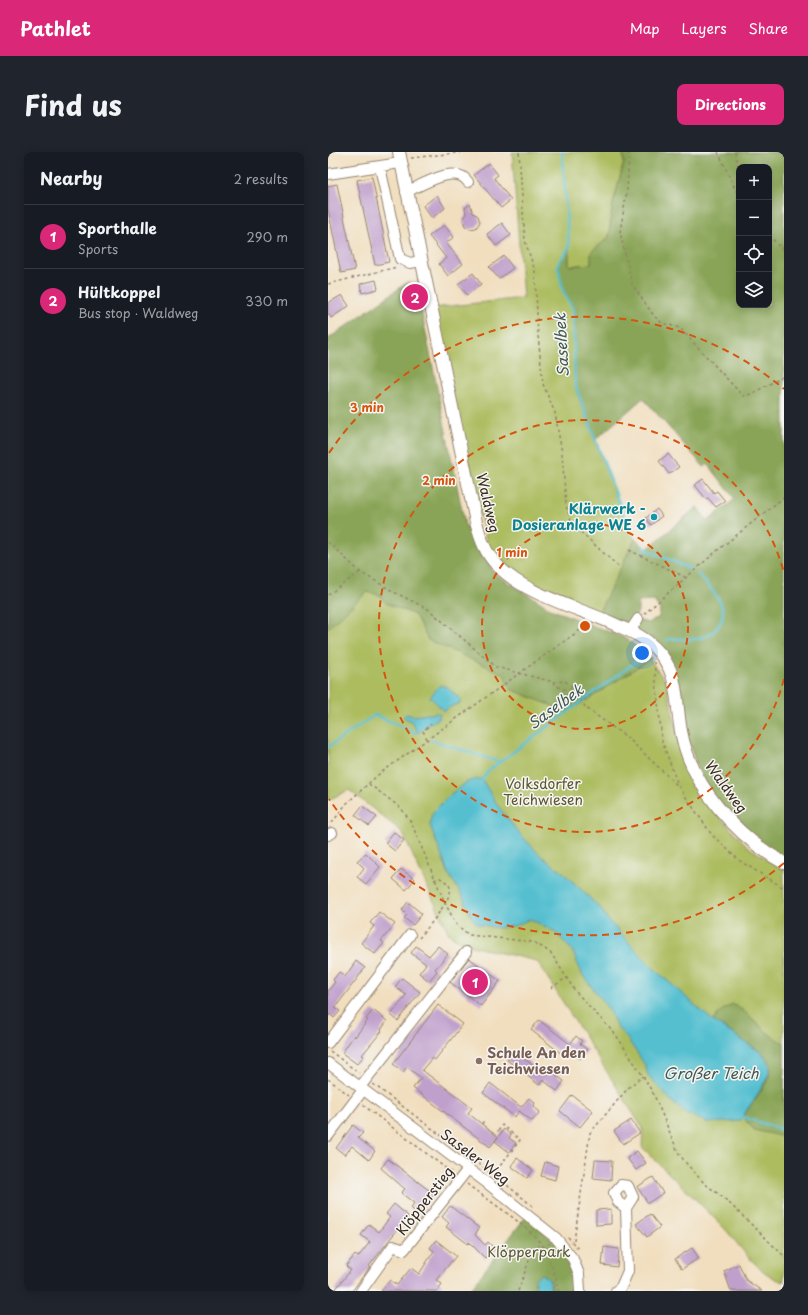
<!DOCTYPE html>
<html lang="en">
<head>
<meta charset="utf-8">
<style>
	body { margin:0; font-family:"Playpen Sans",sans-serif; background:#20242c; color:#f1f3f6 }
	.controls { position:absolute; right:12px; top:12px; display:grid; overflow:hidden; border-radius:8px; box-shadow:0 2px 10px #0003 }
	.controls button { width:36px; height:36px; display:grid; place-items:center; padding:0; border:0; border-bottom:1px solid #363941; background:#171b24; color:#f1f3f6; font:20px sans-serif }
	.you { position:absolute; left:314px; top:501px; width:14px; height:14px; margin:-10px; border:3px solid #fff; border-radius:50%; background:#1a73e8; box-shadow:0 0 0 6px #1a73e833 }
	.badge { display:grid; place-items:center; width:26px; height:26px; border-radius:50%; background:#db2777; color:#fff; font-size:13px; font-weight:700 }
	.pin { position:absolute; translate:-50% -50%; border:2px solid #fff; box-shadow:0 1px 4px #0006 }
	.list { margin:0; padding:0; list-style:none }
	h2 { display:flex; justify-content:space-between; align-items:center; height:52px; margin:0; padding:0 16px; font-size:17px }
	h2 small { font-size:13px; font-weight:400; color:#9ea1a6 }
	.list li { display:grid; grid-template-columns:26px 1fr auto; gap:12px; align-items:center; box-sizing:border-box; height:64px; padding:0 16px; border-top:1px solid #363941 }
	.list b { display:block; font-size:15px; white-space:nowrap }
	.list p { margin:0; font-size:13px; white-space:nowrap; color:#9ea1a6 }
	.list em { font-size:13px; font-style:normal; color:#9ea1a6 }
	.icon { flex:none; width:22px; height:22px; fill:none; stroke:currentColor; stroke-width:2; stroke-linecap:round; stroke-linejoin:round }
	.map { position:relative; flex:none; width:456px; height:1139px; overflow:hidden; border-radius:8px }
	header { display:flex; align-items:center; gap:24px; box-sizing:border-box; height:56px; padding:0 20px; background:#db2777; color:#fff }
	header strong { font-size:19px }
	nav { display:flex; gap:22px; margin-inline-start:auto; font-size:14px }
	.intro { display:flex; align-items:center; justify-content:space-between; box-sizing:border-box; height:96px; padding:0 24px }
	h1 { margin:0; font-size:28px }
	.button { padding:10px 18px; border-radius:8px; background:#db2777; color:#fff; font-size:14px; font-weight:700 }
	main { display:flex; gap:24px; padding:0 24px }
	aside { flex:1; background:#171b24; border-radius:8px; box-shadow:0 2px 10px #0003 }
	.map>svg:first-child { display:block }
	.green { fill:#acbc5f; stroke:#74733e }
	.forest { fill:#89a456; stroke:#62673a; fill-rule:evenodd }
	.water { fill:#54bfd0; stroke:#487477 }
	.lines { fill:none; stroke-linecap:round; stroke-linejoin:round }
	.stream { stroke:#54bfd0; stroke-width:2.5 }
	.building { fill:#bf9fcc }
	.minor-casing { stroke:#96846e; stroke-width:12 }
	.major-casing { stroke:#96846e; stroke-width:14 }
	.path { stroke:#96846e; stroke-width:1.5; stroke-dasharray:3 3; stroke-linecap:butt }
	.minor { stroke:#fff; stroke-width:10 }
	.major { stroke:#fff; stroke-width:12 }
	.ring { fill:none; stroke:#d7540e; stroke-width:2; stroke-dasharray:7 5 }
	.culture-dot { fill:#0f9aa8; stroke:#f6f6f2; stroke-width:1.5 }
	.education-dot { fill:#8d6e63; stroke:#f6f6f2; stroke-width:1.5 }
	.labels { text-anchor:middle; stroke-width:3; stroke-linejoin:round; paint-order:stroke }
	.street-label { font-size:14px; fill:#3b2a1e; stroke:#f6f6f2 }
	.culture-label { font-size:14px; font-weight:bold; fill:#0d838f; stroke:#f6f6f2; text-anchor:end }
	.park-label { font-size:14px; fill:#5d5632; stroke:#f6f6f2 }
	.education-label { font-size:14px; font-weight:bold; fill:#785e54; stroke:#f6f6f2; text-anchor:start }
	.water-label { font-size:15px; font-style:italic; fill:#425753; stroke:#f6f6f2 }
	.centre { fill:#d7540e; stroke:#f6f6f2; stroke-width:2 }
	.ring-label { font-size:12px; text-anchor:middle; font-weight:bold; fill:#d7540e; stroke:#f6f6f2; stroke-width:3; stroke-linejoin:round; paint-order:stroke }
</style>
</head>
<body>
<header>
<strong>Pathlet</strong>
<nav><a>Map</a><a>Layers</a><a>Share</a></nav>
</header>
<div class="intro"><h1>Find us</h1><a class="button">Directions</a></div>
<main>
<aside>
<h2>Nearby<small>2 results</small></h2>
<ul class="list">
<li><span class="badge">1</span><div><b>Sporthalle</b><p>Sports</p></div><em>290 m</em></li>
<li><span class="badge">2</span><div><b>Hültkoppel</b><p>Bus stop · Waldweg</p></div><em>330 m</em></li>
</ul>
</aside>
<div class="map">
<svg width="456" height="1139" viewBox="0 0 456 1139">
	<rect width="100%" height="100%" fill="#f6f6f2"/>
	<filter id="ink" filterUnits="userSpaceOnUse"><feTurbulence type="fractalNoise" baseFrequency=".025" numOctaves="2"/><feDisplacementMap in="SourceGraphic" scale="8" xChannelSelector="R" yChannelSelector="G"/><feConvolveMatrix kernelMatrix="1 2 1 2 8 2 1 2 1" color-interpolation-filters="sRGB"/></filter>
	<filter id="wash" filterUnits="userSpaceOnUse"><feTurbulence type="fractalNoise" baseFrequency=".012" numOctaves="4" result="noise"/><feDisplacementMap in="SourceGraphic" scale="16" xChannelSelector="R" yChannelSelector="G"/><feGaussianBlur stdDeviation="0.9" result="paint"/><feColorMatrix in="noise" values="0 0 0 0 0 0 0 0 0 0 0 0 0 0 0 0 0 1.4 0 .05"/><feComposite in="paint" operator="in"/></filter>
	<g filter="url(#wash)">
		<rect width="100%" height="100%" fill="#f1debe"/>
		<path class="green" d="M184 0H295L296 10 284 56 281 85 264 100 263 112 241 114 240 97 230 112 235 139 245 157 246 226 248 239 302 380 307 387 269 464 208 440 162 404 104 156 195 146Z
			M39 440 52 443 58 451 87 463 100 488 287 486 322 508 338 530 351 590 387 660 420 695 456 718V1130C431 1123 414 1096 397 1077 370 1049 341 1022 314 995L315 977 209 809 138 793 121 782 74 680 21 638 0 648V455Z"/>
		<path class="forest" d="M295 0H456V711L435 698 374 631 333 502 269 464 307 387 319 397 369 355 380 369 407 347 380 312 376 315 315 246 267 288 247 233 245 157 235 139 230 112 241 96V114L263 112V100L281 85 284 56 296 10ZM411 15H441V153H411ZM326 449 332 457 331 465 320 471 307 467 310 459V450Z
			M80 130 86 157H93L137 373 167 422 225 458 297 486 324 506 240 560 182 537 176 522 100 488 87 463 58 451 52 443 39 440 0 476V187Z
			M404 852C424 861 435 882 456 891V985L426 978 415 965C421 954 442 930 442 918 441 911 438 906 434 901L385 869 392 860Z
			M199 1063C223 1088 246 1102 247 1139H223V1130L215 1122 207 1127 208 1139H141Z"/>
		<path class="water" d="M112 533 119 535 132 547V552L126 553 116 559 102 545Z
			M108 561 112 562 110 567 102 571 90 581 83 569 75 565 78 562 85 564Z
			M148 627H154L170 654 190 680 213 704 236 721 273 757 280 768 324 815 385 869 434 901C437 905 441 910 442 914 444 925 418 958 412 969L380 971 358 961 346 952 320 923 317 913 299 886 288 874 282 859 254 822 244 798 226 779 202 767 186 774 171 776 149 772 144 766 134 743 120 721 102 673 103 665 106 659 124 641 139 630Z
			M213 1122 221 1127 223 1139H208L207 1127Z"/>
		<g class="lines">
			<path class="stream" d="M234 0 241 96 231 110 230 115 235 139 245 157 247 233 302 380
				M315 394 319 398 362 417
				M339 488C348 485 357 488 367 487 386 485 402 468 391 448 386 439 377 430 370 422
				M103 588 171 610
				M0 595 47 563 88 581
				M154 627 161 618 317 503
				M415 965 456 978"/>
		</g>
		<g id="blocks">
			<path class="building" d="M161 11 170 23 166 26 183 48 173 56 146 23Z
				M44 25 61 110 47 113 29 28Z
				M9 32 27 118 13 121 0 57V34Z
				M109 43 117 56 104 66 95 54Z
				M142 52 145 61 150 64 152 70 148 76 142 77 137 74 135 68 138 62 137 56Z
				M174 71 183 83 168 94 159 82Z
				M116 73 126 85 118 91 135 112 120 124 111 112 118 106 101 84Z
				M176 104 185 116 171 127 161 115Z
				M145 121 153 132 139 143 130 132Z
				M48 128 50 137 34 141 32 132Z
				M14 143 21 154 3 166 0 161V151Z
				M340 302 351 315 341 322 331 309Z
				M375 327 386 341 389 339 397 349 388 355 380 346 378 347 367 333Z
				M329 357 334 364 323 373 318 366Z
				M34 654 49 665 41 674 27 663Z
				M66 680 76 688 67 699 57 691Z
				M38 701 52 715 38 732 29 725 36 716 29 709Z
				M73 717 87 727 78 738 65 727Z
				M80 750 94 762 85 773 76 766 79 763 74 758Z
				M51 760 67 772 53 789 56 791 47 802 33 791 46 774 42 771Z
				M88 794 101 804 110 794 120 802 107 817 109 819 101 829 91 821 98 812 83 801Z
				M141 806 172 829 153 854 122 830Z
				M28 809 37 816 7 856 12 859 6 866 2 862 0 865V839L7 830 5 828 11 820 17 825Z
				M74 826 92 840 70 869 63 863 78 843 67 835Z
				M110 853 135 872 107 908 104 906 94 918 144 956 140 961 170 985 162 995 85 936 93 926 79 915 75 920 65 912Z
				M45 858 59 869 53 878 54 879 34 903 36 904 29 912 14 901 26 883 27 885 40 868 38 867Z
				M211 868 242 892 248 884 254 889 252 892 260 898 252 907 239 896 234 902 203 878Z
				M186 899 218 923 224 915 231 920 228 923 236 929 229 939 215 928 211 933 179 908Z
				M162 931 193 955 201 946 207 951 205 954 212 960 204 969 191 959 187 965 155 941Z
				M244 943 265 959 252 975 232 959Z
				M303 968 312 981 295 992 286 979Z
				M25 973 35 981 30 986 47 999 41 1008 24 994 17 1003 8 996Z
				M176 977 183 983 181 986 188 991 181 1000 167 989Z
				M309 999 318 1011 308 1018 299 1006Z
				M189 1006 205 1018 199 1026 183 1014Z
				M60 1007 106 1042 90 1062 83 1056 86 1051 73 1041 77 1037 53 1016Z
				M267 1008 284 1009 283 1028 265 1026Z
				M217 1010 230 1014 227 1028 213 1024Z
				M325 1025 335 1041 320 1051 309 1035Z
				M66 1052 80 1064 41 1114 42 1115 24 1139H6L23 1118 18 1114 27 1103 30 1105 42 1090 33 1083 41 1072 51 1080 62 1065 58 1062Z
				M122 1054 151 1076 147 1083 157 1093 160 1090 167 1097 157 1106 141 1090 140 1092 118 1075 121 1071 114 1065Z
				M283 1057V1072L268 1073V1058Z
				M322 1062 332 1075 319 1085 308 1072Z
				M108 1088 128 1104 108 1128 114 1132 109 1139H53L62 1128 69 1133 83 1116 91 1122 106 1099 102 1096Z
				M276 1095 291 1097 289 1115 274 1113Z
				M364 1096 371 1106 354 1117 347 1107Z
				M411 1112 418 1128 434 1139H403L396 1119Z"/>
		</g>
	</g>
	<g filter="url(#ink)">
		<use href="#blocks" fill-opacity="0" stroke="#96846e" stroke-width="1"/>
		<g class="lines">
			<defs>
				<path id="minor" d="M52 15 72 107 82 111 93 109
					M0 22 72 11
					M78 40C94 33 128 11 140 30
					M302 479 310 467
					M0 683 4 681
					M0 891 82 783
					M0 911 159 1031 228 1086 245 1107 251 1122 252 1139
					M32 935 138 800
					M0 984 35 938
					M33 1139 65 1094 76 1098 140 1017
					M288 1139 293 1135 300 1119 298 1056 305 1045 300 1034 293 1033 286 1041 290 1050 298 1056"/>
				<path id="major" d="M71 0 148 370C152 385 157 401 169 413 196 442 248 455 284 471 299 478 314 483 326 495 352 520 347 547 353 579 363 634 408 684 456 711"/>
			</defs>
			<use href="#minor" class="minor-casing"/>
			<use href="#major" class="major-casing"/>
			<path class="path" d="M191 0 197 89 207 119 210 183 215 232 227 261 234 301 238 354 244 372 292 416
				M301 0 299 39 292 80 304 132 326 164 334 171 352 176 415 244 423 242 456 224
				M390 0 411 45
				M407 0 411 21
				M83 6 137 0
				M441 83 456 100
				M0 132 69 115
				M0 390 32 420 66 440 100 457 168 515 225 530 237 529 245 535 258 556 300 586 351 635 384 683 412 709 456 736
				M301 398 357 425
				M0 443 32 420
				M316 462 390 398 456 345
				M326 510 334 589 350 633
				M225 530C232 537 235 539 244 536
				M99 587 95 579 103 572
				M41 632 73 656 83 670 117 751 128 772 141 783 206 790 223 801 247 839 288 883 315 924 326 943 350 1000 357 1010 376 1031 398 1048 456 1104
				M4 671 18 652 51 622 259 473
				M91 786C99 777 120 751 122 740 124 733 117 729 112 726L106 728
				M223 836 238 826
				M2 899 31 921
				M0 927 21 943
				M45 932 180 1034 207 1056
				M35 953 124 1021
				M154 972 156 968
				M165 1023 192 988 174 973 170 979 173 981
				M139 1032C159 1048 202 1074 215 1095 223 1108 228 1124 230 1139
				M240 1085 250 1097
				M246 1089 262 981 301 935 315 924
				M215 1096 222 1091
				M190 1139 205 1098 212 1091"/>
			<use href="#minor" class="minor"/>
			<use href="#major" class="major"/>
		</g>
	</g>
	<g class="ring">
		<circle cx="257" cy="474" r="103"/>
		<path d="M456 527A206 206 0 1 1 456 421"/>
		<path d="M456 711A309 309 0 0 1 1 647M1 301A309 309 0 0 1 456 237"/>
	</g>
	<circle class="culture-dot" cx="326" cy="365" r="4"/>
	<circle class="education-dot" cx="151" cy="909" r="4"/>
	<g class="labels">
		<g class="street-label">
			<text transform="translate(160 351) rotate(77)" y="5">Waldweg</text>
			<text transform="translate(398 635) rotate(54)" y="5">Waldweg</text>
			<text transform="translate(147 1005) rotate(37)" y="5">Saseler Weg</text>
			<text transform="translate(97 1049) rotate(-52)" y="5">Klöpperstieg</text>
		</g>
		<g class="culture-label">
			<text x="318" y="362">Klärwerk -<tspan x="318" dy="16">Dosieranlage WE 6</tspan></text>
		</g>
		<g class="park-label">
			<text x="215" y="637">Volksdorfer<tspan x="215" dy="16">Teichwiesen</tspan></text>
			<text x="201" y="1105">Klöpperpark</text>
		</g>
		<g class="education-label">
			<text x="159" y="906">Schule An den<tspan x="159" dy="16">Teichwiesen</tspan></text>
		</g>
		<g class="water-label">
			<text transform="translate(234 193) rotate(-93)" y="5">Saselbek</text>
			<text transform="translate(228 555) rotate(-36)" y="5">Saselbek</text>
			<text x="383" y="927">Großer Teich</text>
		</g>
	</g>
	<circle cx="257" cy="474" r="6" class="centre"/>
	<g class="ring-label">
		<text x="39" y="260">3 min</text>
		<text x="111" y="333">2 min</text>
		<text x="184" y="405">1 min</text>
	</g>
</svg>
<div class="controls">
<button>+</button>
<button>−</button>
<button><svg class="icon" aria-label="locate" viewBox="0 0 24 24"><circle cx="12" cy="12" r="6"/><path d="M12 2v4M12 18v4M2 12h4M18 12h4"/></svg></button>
<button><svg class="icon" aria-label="layers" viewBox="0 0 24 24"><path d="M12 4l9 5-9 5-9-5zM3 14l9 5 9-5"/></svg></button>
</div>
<div class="you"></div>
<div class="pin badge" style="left:147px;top:830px">1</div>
<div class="pin badge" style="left:87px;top:145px">2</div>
</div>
</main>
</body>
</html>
